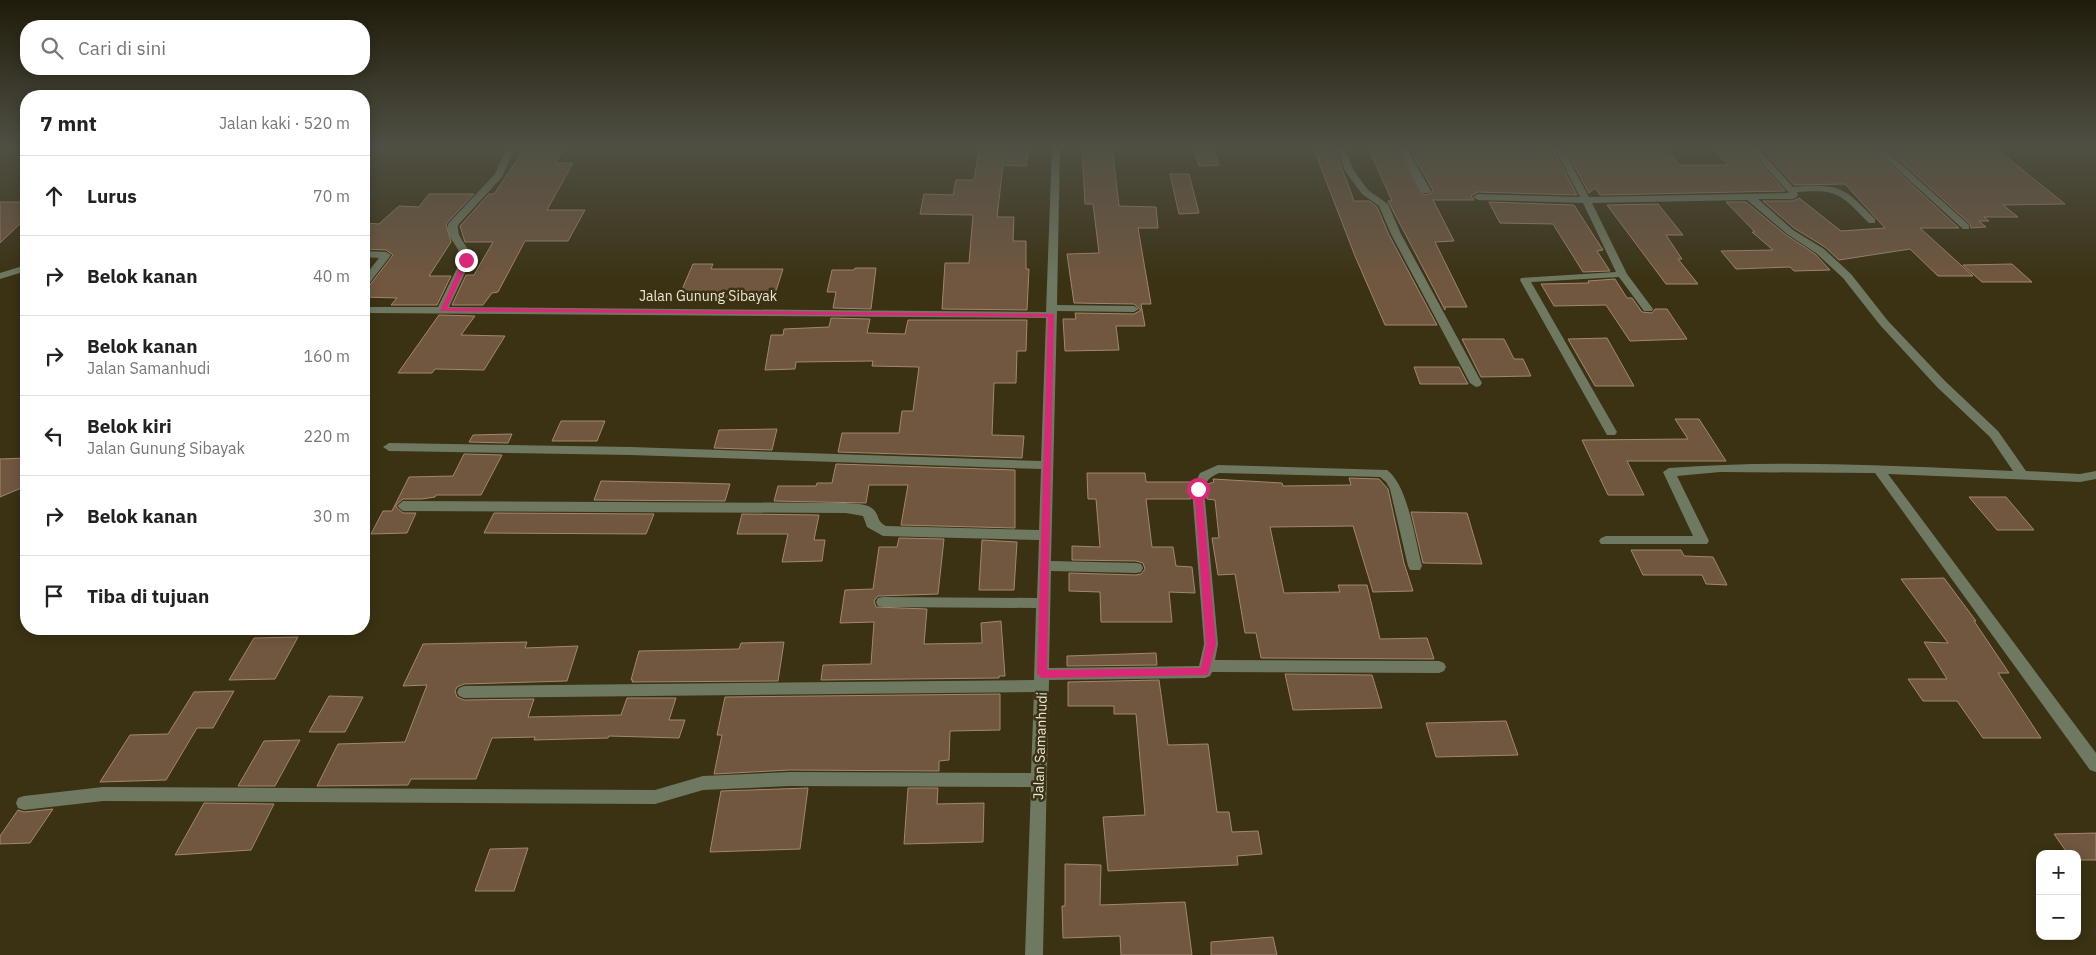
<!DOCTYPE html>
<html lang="id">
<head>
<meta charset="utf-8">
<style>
	body { margin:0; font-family:"IBM Plex Sans",sans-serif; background:#f2f2f2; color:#222 }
	.controls { position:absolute; right:15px; bottom:15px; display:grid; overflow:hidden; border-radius:10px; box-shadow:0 2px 12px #0003 }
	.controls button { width:45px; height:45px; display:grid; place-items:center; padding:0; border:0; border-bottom:1px solid #e0e0e0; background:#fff; color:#222; font:25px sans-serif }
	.stop { position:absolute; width:15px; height:15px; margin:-11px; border:4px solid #db2777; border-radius:50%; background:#fff }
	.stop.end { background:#db2777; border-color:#fff; box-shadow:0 1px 5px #0008 }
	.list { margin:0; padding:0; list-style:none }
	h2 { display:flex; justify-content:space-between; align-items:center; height:65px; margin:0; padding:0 20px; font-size:21px }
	h2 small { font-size:16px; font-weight:400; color:#767676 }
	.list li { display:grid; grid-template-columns:32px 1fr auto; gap:15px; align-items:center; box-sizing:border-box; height:80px; padding:0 20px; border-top:1px solid #e0e0e0 }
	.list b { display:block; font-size:19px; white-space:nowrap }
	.list p { margin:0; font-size:16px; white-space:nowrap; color:#767676 }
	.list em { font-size:16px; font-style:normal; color:#767676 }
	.icon { flex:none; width:28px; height:28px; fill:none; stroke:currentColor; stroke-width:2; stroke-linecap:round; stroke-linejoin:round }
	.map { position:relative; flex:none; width:2096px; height:955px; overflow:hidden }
	.search { position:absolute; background:#fff; box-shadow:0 2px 12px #0003; left:20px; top:20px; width:350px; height:55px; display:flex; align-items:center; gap:12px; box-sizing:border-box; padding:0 18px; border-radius:20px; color:#767676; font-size:19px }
	.panel { position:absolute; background:#fff; box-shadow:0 2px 12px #0003; left:20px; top:90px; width:350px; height:545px; border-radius:20px }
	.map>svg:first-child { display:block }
	.building { fill:#715740; stroke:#a3876f }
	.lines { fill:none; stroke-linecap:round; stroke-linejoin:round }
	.minor { fill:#6f7962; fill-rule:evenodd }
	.route { fill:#db2777 }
	.labels { text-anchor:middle; stroke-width:5; stroke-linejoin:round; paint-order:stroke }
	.street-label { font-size:14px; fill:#ebe6d4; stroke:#3a3213 }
</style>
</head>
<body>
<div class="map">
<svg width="2096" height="955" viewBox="0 0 2096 955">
	<rect width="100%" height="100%" fill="#3a3213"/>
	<path class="building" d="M526 147H565L555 163H573L547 210H585L568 241H525L498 292 492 293 483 305H452L466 275H474L493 242H465L460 226 489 194H494Z
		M995 147 1029 148 1026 166 1003 165 997 217H1014L1013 241H1026V269H1029L1027 310 942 309 945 263H969L973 215 920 214 924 194 953 195 956 180H974L979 150H995Z
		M1082 147H1112L1119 206 1156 207 1158 228H1138L1151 304H1141L1145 326H1116L1119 350 1065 351 1063 319H1076L1075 313 1134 314 1141 310 1134 304 1074 303 1067 254 1099 253 1093 204H1085Z
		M1313 147H1334L1354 201H1369L1377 207 1389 235 1437 325H1385L1355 256Z
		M1368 147H1396L1423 195 1430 194 1433 190 1408 147H1552L1577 195 1478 192 1471 196 1474 200H1433L1454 241 1435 242 1467 307H1445V310L1388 201H1392Z
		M1564 147H1664L1680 165H1728L1712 147H1746L1785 191 1600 195 1595 188 1589 193Z
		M1760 147H1871L1959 228H1920L1973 276H1938L1910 249 1839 260 1825 247 1794 228 1763 201H1793L1799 198 1841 231 1885 228 1845 184 1794 185Z
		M1885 147H1994L2065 204 2003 205 2018 217H1984L1989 221H1979L1986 227 1971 228 1970 224Z
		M1194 149H1213L1219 165 1199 166Z
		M1170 174H1189L1199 213 1179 214Z
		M429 194H474L446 224 451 242 429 276H451L437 305H391L397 298 364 297V288L369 286 393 255 386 250 364 249V223L379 224 399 206 419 207Z
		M0 202H26V218L0 243Z
		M1489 202 1574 205 1603 250 1597 251 1610 271 1583 272 1553 224 1500 223Z
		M1726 202H1746L1786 235 1815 254 1830 270 1794 271 1790 267 1736 269 1721 251 1773 250 1752 232H1755Z
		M1658 204 1683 235H1666L1682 259H1678L1698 284H1666L1607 205Z
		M693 264H713L711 269H783L774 297 700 298 698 301H677Z
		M2012 264 2032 282H1982L1963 265Z
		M855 268H876L871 309 833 308 836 292H827L832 270H854Z
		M1615 279 1627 298H1632L1642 312 1652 313 1655 309H1667L1687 339 1630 341 1606 305 1554 306 1541 284 1589 283 1588 281Z
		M439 315 475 316 461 335 505 336 484 370 435 369 432 373H398Z
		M831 318 870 319 867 333 905 334 908 320H1027L1026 351H1017L1016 383H994L992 435 1024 436 1022 458 838 452 842 433H899L902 411H913L919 367 872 366 873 361 796 362 795 369 765 370 771 335H783L784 329 829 327Z
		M1607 338 1634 386H1595L1568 339Z
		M1462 339H1504L1514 359H1523L1531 376 1481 377Z
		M1414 367H1459L1468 384H1420Z
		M1675 419H1699L1726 461H1627L1644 495H1608L1582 440 1688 439Z
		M561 421H605L597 441H552Z
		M777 429 772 450 714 448 719 430Z
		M512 434 508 443 469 442 473 435Z
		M464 454 502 455 481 495H436L435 497 422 499H403L396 505V507L403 513H416L407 533 371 534 383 511H392L409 477 453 476Z
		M26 458V486L0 497V459Z
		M836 464 1015 470V528L901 525 908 485H869L866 503 774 501 778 486H816L817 483H832Z
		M1087 473H1145L1146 482H1193L1190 489 1191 499H1146L1152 547H1173L1176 566 1192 567 1195 593 1169 592 1172 622H1101L1100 592 1069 591V573L1136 575 1141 574 1145 569 1143 563 1136 561 1072 560V546L1100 547 1096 499H1088Z
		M1349 478 1379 479 1388 489 1404 563 1413 591 1373 592 1353 526 1270 527 1284 593 1340 592 1338 585H1367L1380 639 1427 638 1434 659 1261 658 1256 633H1245L1235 574 1218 575 1212 538H1219L1215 500 1207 499 1208 484 1214 482 1213 479 1282 483 1283 486 1351 485Z
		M601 481 695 483 730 484 725 501 594 500Z
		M1969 497H2006L2034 530H1997Z
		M1411 512 1467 513 1482 564 1423 563Z
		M494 513 654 514 646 534 484 533Z
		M742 514 819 515 814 540H825L822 561 782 562 788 534H737Z
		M899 538 944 539 938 594 878 596 874 601 876 607 927 609 924 644 982 643 981 623 1001 621 1005 676H999V678L821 680 823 665 871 664 874 622 840 623 845 590 873 589 879 547H897Z
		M982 540 1017 542 1014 590H979Z
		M1631 550H1681L1684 556 1713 557 1727 585 1706 584 1702 575H1643Z
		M1944 578 1976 621H1974L2009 673H1998L2041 738H1983L1957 701H1923L1908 679H1947L1924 642 1948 643 1901 579Z
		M298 637 275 679 229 680 254 638Z
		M527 642 525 648 578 646 567 681 464 684 457 687 455 691 457 697 464 700 534 699 528 717 621 715 627 698H676L669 720H685L679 738 609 736 608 738 534 740 535 737 492 738 476 779H411L408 785 317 786 338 744 405 742 427 685 403 686 423 644Z
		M784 642 778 681 632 682 633 680H631L639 651 739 649 741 643Z
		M1156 653 1157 665 1067 666V656Z
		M1285 674 1372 675 1382 708 1293 710Z
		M1159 680 1168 745 1208 744 1217 812H1229L1232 832 1258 831 1262 854 1237 856 1238 865 1108 871 1103 817 1145 815 1136 714H1114V706H1068V682Z
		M234 691 213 728H197L166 780 100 782 130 735 168 734 194 692Z
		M1000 694V730L950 731 949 760 939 761V771L790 770 714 774 722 735H717L725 697Z
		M329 696 363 697 345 732H309Z
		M1506 721 1518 755 1436 757 1426 723Z
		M300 740 275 786H238L264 741Z
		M808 788 800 849 710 852 721 791Z
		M908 788H938L937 804 984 803 983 842 904 844Z
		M204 803 274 804 251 850 175 855Z
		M53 809 30 843 0 844V836L18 810 24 812Z
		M2096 833V860H2077V854H2068L2054 834Z
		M528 848 514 891H475L490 849Z
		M1065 864 1101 865 1100 905 1185 902 1192 955H1121L1120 936 1063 938 1062 906H1065Z
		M1273 937 1277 955H1211V942Z"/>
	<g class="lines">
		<path class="minor" d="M1052 147H1060L1057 305 1134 306 1139 309 1134 312 1057 311 1051 561 1136 563 1141 564 1143 568 1141 572 1136 573 1051 571 1049 668 1199 666 1204 644 1192 489 1200 473 1218 465 1387 470C1408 485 1415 540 1422 566L1420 570H1410L1408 566 1390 489 1386 482 1380 477 1219 473C1210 477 1206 480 1204 489L1218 644 1215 660 1439 661 1444 663 1446 667 1444 671 1439 673 1212 672 1210 676 1205 678 1049 680 1043 955H1025L1031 787 790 786 703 790 655 804 103 801 24 810 18 808 16 803 18 798 24 796 103 787 655 790 703 776 790 772 1031 773 1034 692 464 698 459 696 457 692 459 688 464 686 1034 680 1036 608 883 607 878 606 876 602 878 598 883 597 1037 598 1039 540 883 536 867 527 863 516 846 513 403 511 397 506 403 501 846 503C854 504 868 503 874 510 880 517 876 520 886 526L1039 530 1041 469 631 455 389 451 383 447 389 443 631 447 1041 461 1046 318 364 313V307H438L461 260C461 246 446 240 448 224L495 174 505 151 509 148 513 151 502 177 458 225C456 240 471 246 471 260L449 307 1046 312Z
			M1336 147H1344L1354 171 1368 190 1388 204 1401 234 1482 383 1480 386 1476 387 1470 383 1391 234 1379 206 1362 194 1345 171Z
			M1398 147H1406L1431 191 1429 193H1423L1421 191Z
			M1554 147H1562L1589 197 1789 193 1748 147H1757L1793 187C1839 183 1844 187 1875 219V223H1869C1840 194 1839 189 1797 192L1798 196 1793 199H1758L1793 230 1824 249 1851 274 1888 321 1945 381 1998 431 2026 471 2080 474 2096 471V479L2080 482 1888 474 2096 753V772L2090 770 1875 473 1720 472 1677 476 1709 541 1707 544H1601L1599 541 1601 538 1606 536H1693L1663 472 1669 468C1783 459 1898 466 2013 471L1990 437 1937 387 1880 325 1843 278 1816 253 1787 234 1747 200 1592 203 1627 274 1653 309 1652 311H1644L1619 277 1531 282 1617 432 1615 435H1607L1520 280 1521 278 1616 272 1583 203 1478 200 1473 197 1478 194 1580 197Z
			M1873 147H1882L1969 225V229H1963Z
			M364 251 386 252 391 255 368 285 364 286V277L379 258 364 257Z
			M26 265V271L0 279V273Z"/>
	</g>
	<linearGradient id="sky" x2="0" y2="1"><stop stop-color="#201c0a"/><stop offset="0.52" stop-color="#4f4f44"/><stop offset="1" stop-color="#4f4f44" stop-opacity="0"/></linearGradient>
	<rect width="2096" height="281" fill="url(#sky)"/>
	<path class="route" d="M466 258 469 260 447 308 1054 314 1047 670 1201 668 1206 644 1194 489 1198 486 1202 489 1216 644 1208 675 1042 678 1037 674 1048 317 440 311 463 260Z"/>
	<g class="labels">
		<g class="street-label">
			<text x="708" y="301">Jalan Gunung Sibayak</text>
			<text transform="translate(1040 746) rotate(-88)" y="5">Jalan Samanhudi</text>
		</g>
	</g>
</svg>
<div class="controls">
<button>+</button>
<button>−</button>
</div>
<div class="stop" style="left:1198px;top:489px"></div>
<div class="stop end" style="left:466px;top:260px"></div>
<div class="search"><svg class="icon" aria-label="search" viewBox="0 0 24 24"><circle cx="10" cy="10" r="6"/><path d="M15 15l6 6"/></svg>Cari di sini</div>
<section class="panel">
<h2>7 mnt<small>Jalan kaki · 520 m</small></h2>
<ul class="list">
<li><svg class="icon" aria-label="ahead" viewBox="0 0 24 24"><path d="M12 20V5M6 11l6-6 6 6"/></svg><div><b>Lurus</b></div><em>70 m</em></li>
<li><svg class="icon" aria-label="right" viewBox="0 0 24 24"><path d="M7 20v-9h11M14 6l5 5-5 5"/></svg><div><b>Belok kanan</b></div><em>40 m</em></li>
<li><svg class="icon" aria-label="right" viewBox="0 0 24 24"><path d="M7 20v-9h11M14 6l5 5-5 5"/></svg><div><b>Belok kanan</b><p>Jalan Samanhudi</p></div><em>160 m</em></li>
<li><svg class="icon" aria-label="left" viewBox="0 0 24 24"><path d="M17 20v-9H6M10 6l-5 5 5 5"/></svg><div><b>Belok kiri</b><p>Jalan Gunung Sibayak</p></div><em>220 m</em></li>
<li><svg class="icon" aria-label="right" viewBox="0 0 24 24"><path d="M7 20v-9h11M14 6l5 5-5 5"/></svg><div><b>Belok kanan</b></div><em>30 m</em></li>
<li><svg class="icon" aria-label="arrive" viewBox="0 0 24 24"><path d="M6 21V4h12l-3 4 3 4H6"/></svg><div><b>Tiba di tujuan</b></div></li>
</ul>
</section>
</div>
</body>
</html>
